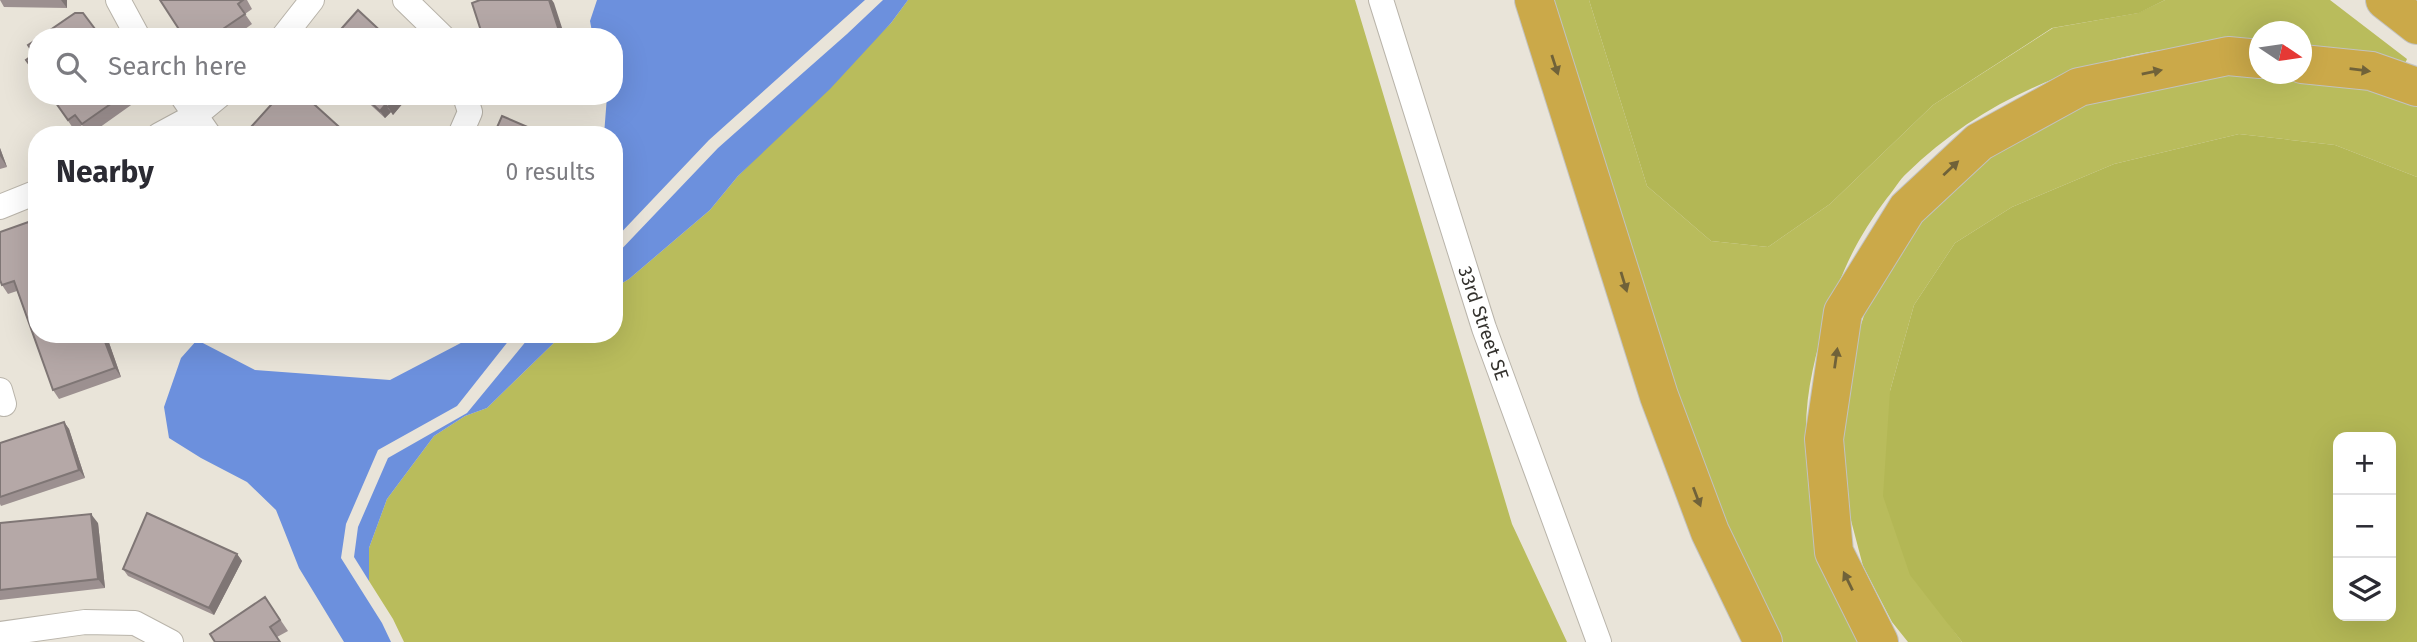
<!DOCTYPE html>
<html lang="en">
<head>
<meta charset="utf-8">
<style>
	body { margin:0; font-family:"Fira Sans",sans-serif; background:#f7f7f7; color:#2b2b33 }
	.controls { position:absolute; right:21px; bottom:21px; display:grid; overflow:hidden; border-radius:14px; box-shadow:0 7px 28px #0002 }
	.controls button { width:63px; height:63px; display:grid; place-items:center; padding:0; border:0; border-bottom:2px solid #e1e1e2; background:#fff; color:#2b2b33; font:35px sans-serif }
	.compass { position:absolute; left:2249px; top:21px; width:63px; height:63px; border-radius:50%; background:#fff; box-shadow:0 7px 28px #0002; rotate:103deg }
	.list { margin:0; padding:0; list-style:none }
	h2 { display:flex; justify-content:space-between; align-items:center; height:91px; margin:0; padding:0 28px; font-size:30px }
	h2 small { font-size:23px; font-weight:400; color:#7c7c81 }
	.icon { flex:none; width:38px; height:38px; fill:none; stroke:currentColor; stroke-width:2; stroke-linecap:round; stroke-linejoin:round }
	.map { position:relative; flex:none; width:2417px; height:642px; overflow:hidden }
	.search { position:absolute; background:#fff; box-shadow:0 7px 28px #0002; left:28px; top:28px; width:595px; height:77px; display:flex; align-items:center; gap:18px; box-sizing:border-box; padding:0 24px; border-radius:28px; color:#7c7c81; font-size:26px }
	.panel { position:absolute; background:#fff; box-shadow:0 7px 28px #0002; left:28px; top:126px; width:595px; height:217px; border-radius:28px }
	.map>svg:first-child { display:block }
	.green { fill:#b9bc5c }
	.forest { fill:#b3b755; fill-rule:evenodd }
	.water { fill:#6c90dd }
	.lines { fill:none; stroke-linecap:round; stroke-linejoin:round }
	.minor-casing { stroke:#b9b4aa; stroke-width:26 }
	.motorway-casing { stroke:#c2c2c0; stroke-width:40 }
	.minor { stroke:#fff; stroke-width:24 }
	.motorway { stroke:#cba949; stroke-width:38 }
	.wall { fill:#9c9090 }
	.shaded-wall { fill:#7f7675 }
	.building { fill:#b5a8a7; stroke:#7f7675; stroke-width:2 }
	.oneway { fill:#706239 }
	.labels { text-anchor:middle; stroke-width:5; stroke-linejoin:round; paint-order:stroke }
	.street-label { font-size:19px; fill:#34322e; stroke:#fff }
</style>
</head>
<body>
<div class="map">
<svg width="2417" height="642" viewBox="0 0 2417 642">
	<rect width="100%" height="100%" fill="#e9e4d9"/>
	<path class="green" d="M908 0H1355L1512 524 1567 642H404L393 619 369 581V548L387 499 434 436 465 416 487 408 563 334H614V288L629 279 710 210 738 176 891 23Z
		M1550 0H1589L1647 186 1711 241 1768 247 1830 204 1933 105 2053 28 2138 13 2165 0H2330L2407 59 2404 66 2302 45V32H2260L2259 44C2131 40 2000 82 1907 173 1899 180 1894 190 1887 198 1858 237 1842 269 1828 315 1816 351 1806 390 1806 429 1806 446 1818 473 1823 490 1838 540 1853 591 1868 642H1778L1699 475Z
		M2196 76H2268L2343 82 2417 103V177L2335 145 2239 134 2114 164 2012 207 1955 243 1914 305 1890 391 1948 623 1962 642H1908L1892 622 1863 566 1843 490 1841 420 1850 357 1872 292 1896 243 1995 149 2056 116 2132 89Z"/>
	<path class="forest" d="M1589 0H2165L2139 13 2052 28 1933 105 1830 204 1768 247 1711 241 1647 186Z
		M2239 134 2335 145 2417 177V642H1962L1910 575 1883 496 1890 391 1914 305 1955 243 2012 207 2114 164ZM2338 437H2391V616H2338Z"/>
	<path class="water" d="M597 0H865L709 140 614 240V135H604L607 96H614V37H593L590 21Z
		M883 0H908L891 23 830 89 738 176 710 210 629 279 614 288V257L718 148 847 34Z
		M478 334H514L457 406 378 450 346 524 341 558 382 623 391 642H344L299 568 276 510 247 482 201 458 169 438 164 407 181 358 197 340 255 370 390 380Z
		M532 334H563L487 408 465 416 434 436 387 499 369 548V581L354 557 358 527 388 458 467 413Z"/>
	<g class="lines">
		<defs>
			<path id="minor" d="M118 0 138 37
				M405 0 443 37
				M1381 0 1484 328 1599 642
				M283 37 312 0
				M182 96 209 135
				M159 135 196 115 219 96
				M460 135 470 112 465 96
				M0 207 37 192
				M0 390 4 404
				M0 634 85 622 135 623 171 642"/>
			<path id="motorway" d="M1534 0 1659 396 1710 532 1763 642
				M2385 0 2417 25
				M2302 64 2371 71 2417 87
				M1879 642 1834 552 1824 439 1843 312 1907 209 1979 142 2079 87 2228 56 2260 59"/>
		</defs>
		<use href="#minor" class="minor-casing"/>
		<use href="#motorway" class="motorway-casing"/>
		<use href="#minor" class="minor"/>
		<use href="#motorway" class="motorway"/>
	</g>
	<path class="wall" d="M0 0H67V8L4 7Z
		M160 0H247L252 9 245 14 252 24 234 37H184Z
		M51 96H140L141 98 89 135 82 125 75 131Z
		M361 96H409L393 115 391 112 385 118Z
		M503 96H534L509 105Z
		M0 148 7 167 0 169Z
		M0 232 37 334H106L121 377 59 399 53 390 17 291 8 294 2 285Z
		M64 422 69 429 85 478 1 506 0 504V443Z
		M0 523H98L105 588 0 600Z
		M237 554 242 561 214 615 128 576 123 569Z
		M265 597 288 631 277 637 215 642Z"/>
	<path class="shaded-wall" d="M61 0H67V8Z
		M549 0H552L554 3 565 37H561Z
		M398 96H409L393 115 388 107Z
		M385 105 391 112 385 118 380 111Z
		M0 148 7 167 0 156Z
		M102 334H106L121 377 115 368Z
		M64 422 69 429 85 478 79 470Z
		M91 514 98 523 105 588 98 579Z
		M237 554 242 561 214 615 209 608Z"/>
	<path class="building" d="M160 0H243L238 4 245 14 211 37H184Z
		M480 0H549L561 37H483L472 3Z
		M358 10 387 37H334Z
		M75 13H83L101 37H40Z
		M37 39V75L26 60 34 54 28 45Z
		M51 96H122L82 124 75 115 68 120Z
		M279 96H305L348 135H259L251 127Z
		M364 96H398L388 107 385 105 380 111Z
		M502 116 546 135H489L491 130 495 132Z
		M37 219V334H102L115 368 53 390 14 281 2 285 0 280V232Z
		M64 422 79 470 0 497V443Z
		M147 513 237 554 209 608 123 569Z
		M91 514 98 579 0 590V523Z
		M265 597 280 620 270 627 280 642H215L210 634Z"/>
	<defs><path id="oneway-solid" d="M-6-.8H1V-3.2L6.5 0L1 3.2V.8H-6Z" transform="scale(1.75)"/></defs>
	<g class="oneway">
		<use href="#oneway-solid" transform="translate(1555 65) rotate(72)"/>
		<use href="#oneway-solid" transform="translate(2360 70) rotate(7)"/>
		<use href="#oneway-solid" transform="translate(2152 72) rotate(-12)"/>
		<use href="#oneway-solid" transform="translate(1951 168) rotate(-43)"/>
		<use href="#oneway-solid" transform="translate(1624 282) rotate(73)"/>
		<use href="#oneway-solid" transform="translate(1836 358) rotate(-82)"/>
		<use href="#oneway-solid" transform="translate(1697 497) rotate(69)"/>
		<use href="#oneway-solid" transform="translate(1848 581) rotate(-116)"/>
	</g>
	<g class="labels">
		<g class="street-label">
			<text transform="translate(1484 323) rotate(71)" y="7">33rd Street SE</text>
		</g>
	</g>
</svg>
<div class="controls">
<button>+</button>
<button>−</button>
<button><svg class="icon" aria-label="layers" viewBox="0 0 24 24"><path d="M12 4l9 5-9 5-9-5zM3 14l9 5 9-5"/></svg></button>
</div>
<svg class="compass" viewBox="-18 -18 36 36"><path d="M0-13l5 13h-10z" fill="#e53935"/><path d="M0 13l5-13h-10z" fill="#7c7c81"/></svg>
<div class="search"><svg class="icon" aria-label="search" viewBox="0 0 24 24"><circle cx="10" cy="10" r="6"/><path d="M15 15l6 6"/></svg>Search here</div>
<section class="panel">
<h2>Nearby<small>0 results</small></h2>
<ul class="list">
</ul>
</section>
</div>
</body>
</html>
